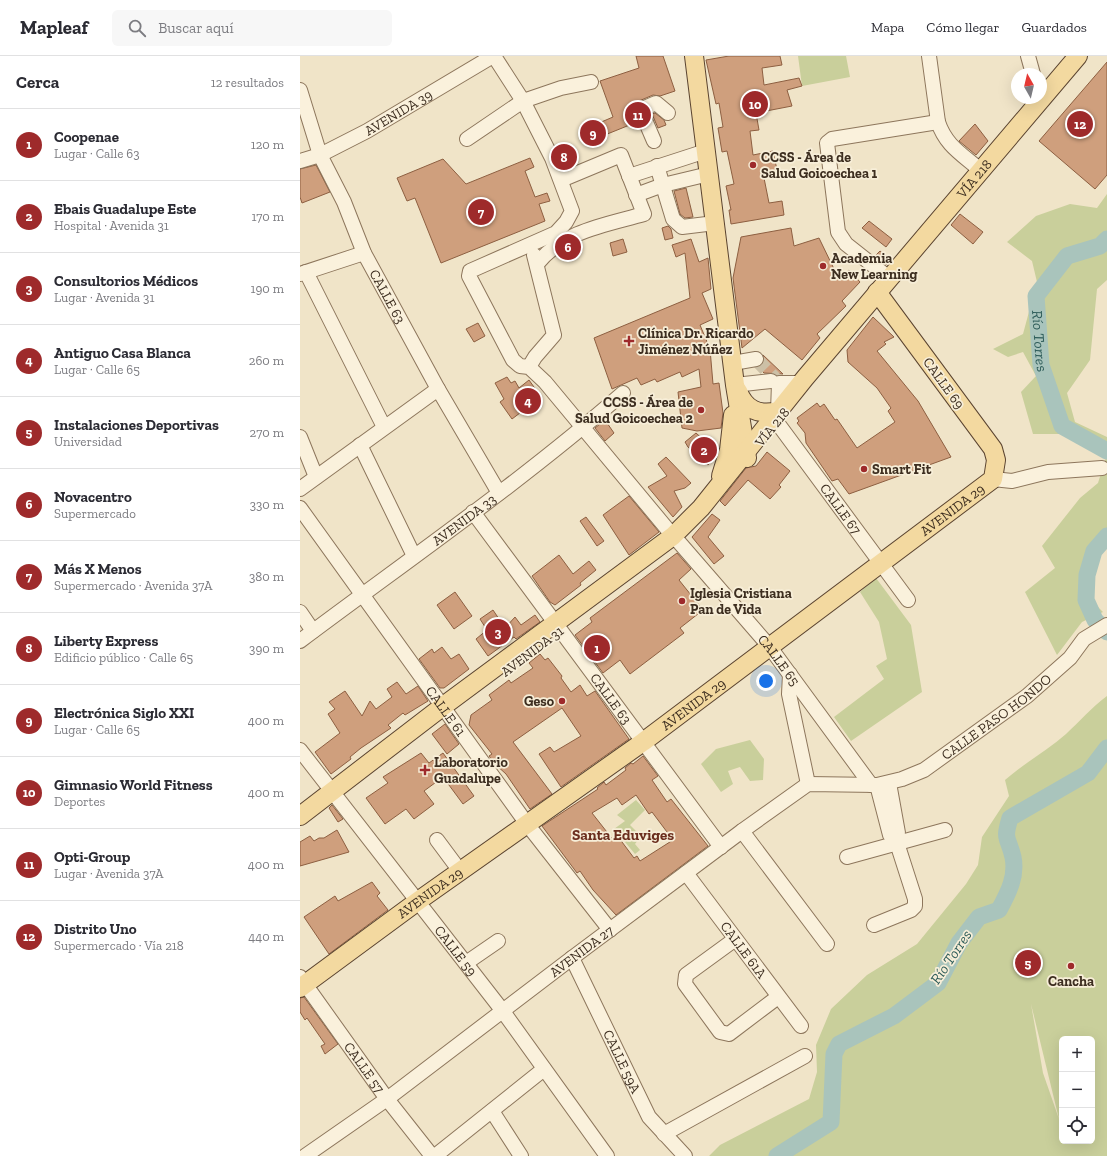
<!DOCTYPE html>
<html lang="es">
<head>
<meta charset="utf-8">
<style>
	body { margin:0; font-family:"Zilla Slab",serif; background:#f7f7f7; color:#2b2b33 }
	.controls { position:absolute; right:12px; bottom:12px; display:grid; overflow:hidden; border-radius:6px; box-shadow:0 4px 16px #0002 }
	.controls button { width:36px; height:36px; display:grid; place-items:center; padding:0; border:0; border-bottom:1px solid #e1e1e2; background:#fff; color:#2b2b33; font:20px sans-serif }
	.compass { position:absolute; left:711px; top:12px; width:36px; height:36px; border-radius:50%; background:#fff; box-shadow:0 4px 16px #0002; rotate:352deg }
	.you { position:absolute; left:466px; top:625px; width:14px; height:14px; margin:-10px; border:3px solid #fff; border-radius:50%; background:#1a73e8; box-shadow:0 0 0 6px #1a73e833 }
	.badge { display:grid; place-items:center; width:26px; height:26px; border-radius:50%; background:#9e2a2b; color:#fff; font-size:13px; font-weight:700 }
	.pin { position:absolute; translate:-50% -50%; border:2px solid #fff; box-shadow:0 1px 4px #0006 }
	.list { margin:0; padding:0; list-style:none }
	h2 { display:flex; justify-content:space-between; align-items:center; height:52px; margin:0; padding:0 16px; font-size:17px }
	h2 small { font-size:13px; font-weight:400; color:#7c7c81 }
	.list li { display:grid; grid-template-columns:26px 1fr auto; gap:12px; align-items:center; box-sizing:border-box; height:72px; padding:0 16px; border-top:1px solid #e1e1e2 }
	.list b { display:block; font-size:15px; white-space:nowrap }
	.list p { margin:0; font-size:13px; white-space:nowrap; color:#7c7c81 }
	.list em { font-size:13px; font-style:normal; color:#7c7c81 }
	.icon { flex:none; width:22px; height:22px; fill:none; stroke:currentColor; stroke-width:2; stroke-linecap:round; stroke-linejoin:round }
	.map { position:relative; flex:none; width:807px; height:1100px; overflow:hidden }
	header { display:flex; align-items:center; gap:24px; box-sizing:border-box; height:56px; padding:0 20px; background:#fff; border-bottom:1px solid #e1e1e2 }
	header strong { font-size:19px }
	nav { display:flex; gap:22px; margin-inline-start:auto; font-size:14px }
	.search { width:280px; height:36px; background:#f7f7f7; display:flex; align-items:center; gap:10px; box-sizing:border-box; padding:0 14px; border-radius:6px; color:#7c7c81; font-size:15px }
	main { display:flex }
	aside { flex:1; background:#fff }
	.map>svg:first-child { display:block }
	.green { fill:#c9cf9b; fill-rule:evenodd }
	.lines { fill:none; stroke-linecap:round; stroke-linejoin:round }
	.river { stroke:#a9c4bc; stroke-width:17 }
	.building { fill:#cf9f7d; stroke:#8d5f41; fill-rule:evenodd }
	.minor-tunnel { stroke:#ccc0a6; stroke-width:14; stroke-dasharray:14 7; stroke-linecap:butt }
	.minor-casing { stroke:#8d765c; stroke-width:16 }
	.major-casing { stroke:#5b4430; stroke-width:20 }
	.minor { stroke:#faf1dc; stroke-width:14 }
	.major { stroke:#f3d9a0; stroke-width:18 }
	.poi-dot { fill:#9e2a2b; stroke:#f7eed8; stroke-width:1.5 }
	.labels { text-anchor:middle; stroke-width:3.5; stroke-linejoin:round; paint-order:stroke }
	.street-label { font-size:14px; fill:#3d2e20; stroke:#f7eed8 }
	.poi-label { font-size:14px; font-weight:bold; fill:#3d2e20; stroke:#f7eed8; text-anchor:start }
	.water-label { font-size:15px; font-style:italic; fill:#2f5d5a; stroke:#f7eed8 }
	.neighbourhood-label { font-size:15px; font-weight:bold; fill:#6b2e1e; stroke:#f7eed8 }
</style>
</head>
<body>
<header>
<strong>Mapleaf</strong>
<div class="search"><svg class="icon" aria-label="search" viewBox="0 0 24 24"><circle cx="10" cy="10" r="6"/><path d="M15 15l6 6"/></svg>Buscar aquí</div>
<nav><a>Mapa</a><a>Cómo llegar</a><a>Guardados</a></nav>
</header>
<main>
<aside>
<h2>Cerca<small>12 resultados</small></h2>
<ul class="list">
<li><span class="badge">1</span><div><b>Coopenae</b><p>Lugar · Calle 63</p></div><em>120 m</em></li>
<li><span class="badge">2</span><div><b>Ebais Guadalupe Este</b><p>Hospital · Avenida 31</p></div><em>170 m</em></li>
<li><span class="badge">3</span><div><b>Consultorios Médicos</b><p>Lugar · Avenida 31</p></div><em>190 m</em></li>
<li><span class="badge">4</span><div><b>Antiguo Casa Blanca</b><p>Lugar · Calle 65</p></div><em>260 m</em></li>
<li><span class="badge">5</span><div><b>Instalaciones Deportivas</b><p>Universidad</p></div><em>270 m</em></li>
<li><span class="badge">6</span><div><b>Novacentro</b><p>Supermercado</p></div><em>330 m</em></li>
<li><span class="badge">7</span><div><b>Más X Menos</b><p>Supermercado · Avenida 37A</p></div><em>380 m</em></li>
<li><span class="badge">8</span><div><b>Liberty Express</b><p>Edificio público · Calle 65</p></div><em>390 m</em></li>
<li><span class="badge">9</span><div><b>Electrónica Siglo XXI</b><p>Lugar · Calle 65</p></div><em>400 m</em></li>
<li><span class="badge">10</span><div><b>Gimnasio World Fitness</b><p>Deportes</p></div><em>400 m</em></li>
<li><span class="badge">11</span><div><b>Opti-Group</b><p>Lugar · Avenida 37A</p></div><em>400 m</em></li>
<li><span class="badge">12</span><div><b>Distrito Uno</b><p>Supermercado · Vía 218</p></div><em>440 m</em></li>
</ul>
</aside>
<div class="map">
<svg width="807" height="1100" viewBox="0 0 807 1100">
	<rect width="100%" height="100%" fill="#f0e4c8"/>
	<path class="green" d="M498 0H546L550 21 502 30Z
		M807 138V224L797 233 790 304 767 337 775 366 807 381V398L784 380 771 378H733L721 336 736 320 723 296 708 301 693 293 723 278 737 226 732 205 707 186 736 160 770 148 797 152Z
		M807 398V488L792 507 790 543 803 556 782 566 757 599 725 536 755 512 742 490 780 442 798 427Z
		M576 522 611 569 622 636 551 685 534 661 584 623 576 610 587 603 579 566 560 536Z
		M807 640V1100H409L420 1089 509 1043 517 1016 516 989 531 953 567 919 617 888 666 828 678 809 682 781 709 740 705 724C724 707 747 695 766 678 780 665 792 651 807 640ZM731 948 759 1063 743 1017ZM762 983H792V1085H762Z
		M450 684 464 703 463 724 450 725 440 711 428 715 433 728 421 736 401 708 416 693Z
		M336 744 345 754 330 769 341 780 335 788 340 794 335 798 314 773 325 765 317 759Z"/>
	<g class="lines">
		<g class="river">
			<path id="s1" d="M807 183 800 190 767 200 736 240 741 309 762 370 807 395"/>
			<path d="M807 480 794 495 787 519 786 544 795 564 807 576"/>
			<path d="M477 1100 531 1066 534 998 539 988 594 960 638 927 659 887 679 861 699 854C708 837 717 821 713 801 708 780 703 785 710 762L788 717 807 692"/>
		</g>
	</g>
	<path class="building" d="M336 0H363L375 35 360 40 353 39 339 45 334 53 337 66 290 85 285 73 313 61 300 25 339 12Z
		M429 0H480L482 9 462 12 464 29 499 22 502 30 487 34 492 50 456 57 459 74 450 75 453 99 473 95 477 114 463 117 469 147 482 145 484 159 431 168 429 154H431L426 130 434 128 427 95 422 96 418 72 423 71 419 47 416 48 406 4Z
		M807 6V119L795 133 739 85Z
		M355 57 364 64 366 69 358 72 352 58Z
		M675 68 688 85 676 99 659 85Z
		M230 102 234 111 225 115 235 141 247 137 250 145 239 148 245 165 141 207 115 142 107 145 97 122 143 103 166 128Z
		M16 109 30 136 2 147 0 141V113Z
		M386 132 393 161 385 162 380 158 374 135Z
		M660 158 683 176 673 188 651 169Z
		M569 165 592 183 586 191 562 172Z
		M368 170 371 173 373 182 365 184 362 172Z
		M491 172 494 190 519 182 535 215 541 221 549 214 560 226 542 245 546 250 517 278 520 282 502 304 465 273 442 292 433 222 441 181Z
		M323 183 327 196 313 200 310 187Z
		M391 183 399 206 408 202 411 233 402 237 413 263 400 269 410 293 413 328 419 327 423 357 421 372 397 375 382 372 378 336 401 331 399 313 382 321 380 316 357 326 355 323 341 329 337 322 312 333 294 282 390 242 385 197 376 201 372 189Z
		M580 195 591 204 586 209 575 200Z
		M573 261 594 281 584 286 586 288 577 295 618 345 651 401 549 438 538 423 532 425 506 387 505 377 497 367 499 365 497 362 517 347 520 351 524 348 535 364 537 363 557 392 595 366 588 355 591 352 577 332 548 306 547 294Z
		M178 267 185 280 174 286 166 273Z
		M463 299 483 318 464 317 458 311 464 306Z
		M207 321 211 327 215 325 219 332 229 324 241 341 212 363 200 346 204 343 195 327Z
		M305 364 314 377 305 385 295 372Z
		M396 377 417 396 416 401 408 409 388 391 385 386Z
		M467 396 490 415 479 429 481 431 470 443 448 424 425 450 420 445 446 412 456 410Z
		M366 401 391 427 385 432 374 435 382 451 373 461 348 431 367 420 358 408Z
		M329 440 359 476 329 499 303 459Z
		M412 458 420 464 408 481 424 500 414 508 392 481Z
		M286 461 304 485 297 490 280 465Z
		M377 497 391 513 379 524 403 554 380 572 384 577 330 618 320 604 303 617 275 579 292 566 290 562Z
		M259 499 273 518 289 505 296 514 280 527 281 529 255 549 250 546 232 520Z
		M155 536 172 560 154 573 137 549Z
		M193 554 205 572 215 561 221 569 235 559 240 566 216 583 214 581 188 600 176 583 187 574 180 563Z
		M142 591 151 603 159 598 169 613 144 632H140L119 603 132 593 134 597Z
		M240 598 245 604 248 602 262 620 261 622 271 636 280 629 287 640 295 635 329 683 261 731 239 698 250 691 254 696 281 680 262 652 213 686 252 738 230 753 206 718 195 708 189 700 192 698 169 669 171 659 192 644 189 639 209 624 211 627 233 612 229 607Z
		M97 626 106 638 118 630 128 645 105 659 103 657 88 669 91 672 61 692 50 701 51 703 31 718 15 696 40 677 28 658 35 653 29 646 45 635 62 660 70 645 76 653 92 641 87 633Z
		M145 668 159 688 147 698 132 678Z
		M121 697 129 707 143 697 174 740 163 748 143 721 124 735 134 748 114 763 106 753 85 768 66 742 88 727 83 721Z
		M343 700 358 720 352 724 367 746 371 743 408 790 316 859 293 834 280 815 277 817 242 770 298 733 297 732 304 726 306 729 326 714 325 712 331 707 333 708ZM336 739 349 758 352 756 373 784 340 805 337 800 334 802 319 782 314 785 292 757 317 742 322 749Z
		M32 749 43 763 38 766 29 752Z
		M37 774 49 796 0 810V786L10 780 14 785 19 782H24Z
		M72 826 80 837 77 840 88 854 29 898 4 861 35 840 38 845Z
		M4 941 38 988 25 998 21 990 25 988 7 962 5 964 0 956V942Z"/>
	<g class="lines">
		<path class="minor-tunnel" d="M456 303 479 327"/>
		<defs>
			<g id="minor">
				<path d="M194 0 223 45 252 102 272 155 266 166 256 177 170 215 169 220 213 304 220 310 229 311 245 326 373 480"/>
				<path d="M629 0 638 66C646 90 662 98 680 114"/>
				<path d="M728 0 733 18"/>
				<path id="s2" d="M0 34 20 99 44 146 64 197 138 333 199 437"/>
				<path d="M167 83 223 45 261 32 291 26"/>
				<path d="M354 85 342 57V53L356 47 368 57"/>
				<path id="s3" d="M0 105 20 99 67 75 193 0"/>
				<path d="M357 110 373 163 382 171 415 167"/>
				<path d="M329 120 406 95"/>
				<path d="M336 139 363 129 409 118"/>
				<path d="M237 208C263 175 305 169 344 158L321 99 261 124"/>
				<path d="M6 216 84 371"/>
				<path d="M0 218 64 197"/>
				<path d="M589 222 546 188 538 176 527 87 532 83 638 66"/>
				<path d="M433 307 456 303"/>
				<path d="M229 311 235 301 254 279 234 199"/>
				<path d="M435 329 471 325"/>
				<path d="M478 355 479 327H501"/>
				<path id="s4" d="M473 361 608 544"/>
				<path d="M0 381 16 421"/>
				<path d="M60 389 114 500"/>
				<path d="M693 423 712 425 748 416 802 412"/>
				<path d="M0 433 138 333"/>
				<path id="s5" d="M0 452 227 768 310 874"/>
				<path id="s6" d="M173 456 421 791"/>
				<path id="s7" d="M378 485 469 590 571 729"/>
				<path d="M0 556 13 575"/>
				<path id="s8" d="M0 585C108 504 221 426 323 337"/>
				<path d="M490 618 489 638 508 728"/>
				<path id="s9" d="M0 694 202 954 307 1100"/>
				<path d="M589 727 598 777"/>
				<path d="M442 775 527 888"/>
				<path d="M137 784 160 815"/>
				<path d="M547 801 645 774"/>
				<path id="s10" d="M386 817 501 970"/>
				<path d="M574 869 611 854 615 850V843L597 787 590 779 577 729"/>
				<path d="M434 884 386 919 385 928 420 976 429 978 478 941"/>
				<path id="s11" d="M272 902 349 1061 385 1100"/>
				<path d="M166 907 198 885"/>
				<path id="s12" d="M0 921 87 1043 132 1100"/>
				<path d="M192 1055 221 1100"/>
				<path d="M364 1078 505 1000"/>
				<path id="s13" d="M5 1100 87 1043 272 902 442 775 508 728 577 729 602 723 624 714 727 640 770 602 784 583 807 569"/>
				<path d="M135 1100 244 1013"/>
			</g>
			<g id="major">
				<path d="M394 0 435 329 447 402"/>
				<path d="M438 335C445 353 458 360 478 355"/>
				<path d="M421 420 429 394 433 359"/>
				<path id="s14" d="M0 760 142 651 373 480 401 452 505 322 778 0"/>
				<path id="s15" d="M0 932 118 845 343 686 693 423 696 404 693 393 577 236"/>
			</g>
		</defs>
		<use href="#minor" class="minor-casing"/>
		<use href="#major" class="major-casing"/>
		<use href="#minor" class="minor"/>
		<use href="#major" class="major"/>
	</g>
	<g class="poi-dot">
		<circle cx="453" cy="109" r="4"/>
		<circle cx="523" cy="210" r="4"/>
		<path d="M327 279h4v4h4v4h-4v4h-4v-4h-4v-4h4z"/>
		<circle cx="401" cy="354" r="4"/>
		<circle cx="564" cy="413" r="4"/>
		<circle cx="382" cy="545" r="4"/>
		<circle cx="262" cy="645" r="4"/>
		<path d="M123 708h4v4h4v4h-4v4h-4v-4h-4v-4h4z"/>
		<circle cx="771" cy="910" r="4"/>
	</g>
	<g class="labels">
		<g class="street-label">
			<text dy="5" stroke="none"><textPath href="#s3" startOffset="110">AVENIDA 39</textPath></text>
			<text dy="5" stroke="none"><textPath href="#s14" startOffset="934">VÍA 218</textPath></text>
			<text dy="5" stroke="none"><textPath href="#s2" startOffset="225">CALLE 63</textPath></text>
			<text transform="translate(644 327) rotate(54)" y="5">CALLE 69</text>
			<text transform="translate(472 371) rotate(-51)" y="5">VÍA 218</text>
			<text dy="5" stroke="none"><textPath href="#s4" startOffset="114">CALLE 67</textPath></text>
			<text dy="5" stroke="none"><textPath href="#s15" startOffset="809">AVENIDA 29</textPath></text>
			<text dy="5" stroke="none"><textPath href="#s8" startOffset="204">AVENIDA 33</textPath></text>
			<text transform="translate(232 595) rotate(-37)" y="5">AVENIDA 31</text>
			<text dy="5" stroke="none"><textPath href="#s7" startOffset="156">CALLE 65</textPath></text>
			<text dy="5" stroke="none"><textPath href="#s6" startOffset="232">CALLE 63</textPath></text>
			<text dy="5" stroke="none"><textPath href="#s15" startOffset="485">AVENIDA 29</textPath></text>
			<text dy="5" stroke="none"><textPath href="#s5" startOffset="250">CALLE 61</textPath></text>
			<text dy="5" stroke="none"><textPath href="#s13" startOffset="834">CALLE PASO HONDO</textPath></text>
			<text dy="5" stroke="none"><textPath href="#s15" startOffset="161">AVENIDA 29</textPath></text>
			<text dy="5" stroke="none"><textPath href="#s10" startOffset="96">CALLE 61A</textPath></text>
			<text dy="5" stroke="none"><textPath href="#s9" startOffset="254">CALLE 59</textPath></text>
			<text dy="5" stroke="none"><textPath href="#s13" startOffset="344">AVENIDA 27</textPath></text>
			<text dy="5" stroke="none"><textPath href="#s11" startOffset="115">CALLE 59A</textPath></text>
			<text dy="5" stroke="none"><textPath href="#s12" startOffset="111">CALLE 57</textPath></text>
		</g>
		<g class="poi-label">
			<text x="461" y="106">CCSS - Área de<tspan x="461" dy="16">Salud Goicoechea 1</tspan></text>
			<text x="531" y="207">Academia<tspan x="531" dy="16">New Learning</tspan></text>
			<text x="338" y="282">Clínica Dr. Ricardo<tspan x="338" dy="16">Jiménez Núñez</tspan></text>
			<text x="393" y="351" text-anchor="end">CCSS - Área de<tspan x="393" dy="16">Salud Goicoechea 2</tspan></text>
			<text x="572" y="418">Smart Fit</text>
			<text x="390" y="542">Iglesia Cristiana<tspan x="390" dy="16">Pan de Vida</tspan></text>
			<text x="254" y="650" text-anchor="end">Geso</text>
			<text x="134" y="711">Laboratorio<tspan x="134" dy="16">Guadalupe</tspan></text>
			<text x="771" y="930" text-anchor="middle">Cancha</text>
		</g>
		<g class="water-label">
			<text dy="5" stroke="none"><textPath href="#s1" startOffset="140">Río Torres</textPath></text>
			<text transform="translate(651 901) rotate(-56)" y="5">Río Torres</text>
		</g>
		<g class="neighbourhood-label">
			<text x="323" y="784">Santa Eduviges</text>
		</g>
	</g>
</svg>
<div class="controls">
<button>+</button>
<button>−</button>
<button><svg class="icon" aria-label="locate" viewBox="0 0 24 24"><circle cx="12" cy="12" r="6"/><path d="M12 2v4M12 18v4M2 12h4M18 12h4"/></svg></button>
</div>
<svg class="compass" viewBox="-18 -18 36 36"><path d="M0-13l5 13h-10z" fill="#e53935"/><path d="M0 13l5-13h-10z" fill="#7c7c81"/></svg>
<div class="you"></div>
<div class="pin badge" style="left:297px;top:592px">1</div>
<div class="pin badge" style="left:404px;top:394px">2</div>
<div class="pin badge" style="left:198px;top:576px">3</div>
<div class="pin badge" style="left:228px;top:345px">4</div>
<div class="pin badge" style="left:728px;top:907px">5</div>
<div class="pin badge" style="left:268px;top:191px">6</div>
<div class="pin badge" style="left:181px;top:156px">7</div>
<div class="pin badge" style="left:264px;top:101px">8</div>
<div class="pin badge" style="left:293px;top:77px">9</div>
<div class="pin badge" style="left:455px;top:48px">10</div>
<div class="pin badge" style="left:338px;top:59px">11</div>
<div class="pin badge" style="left:780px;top:68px">12</div>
</div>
</main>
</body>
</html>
